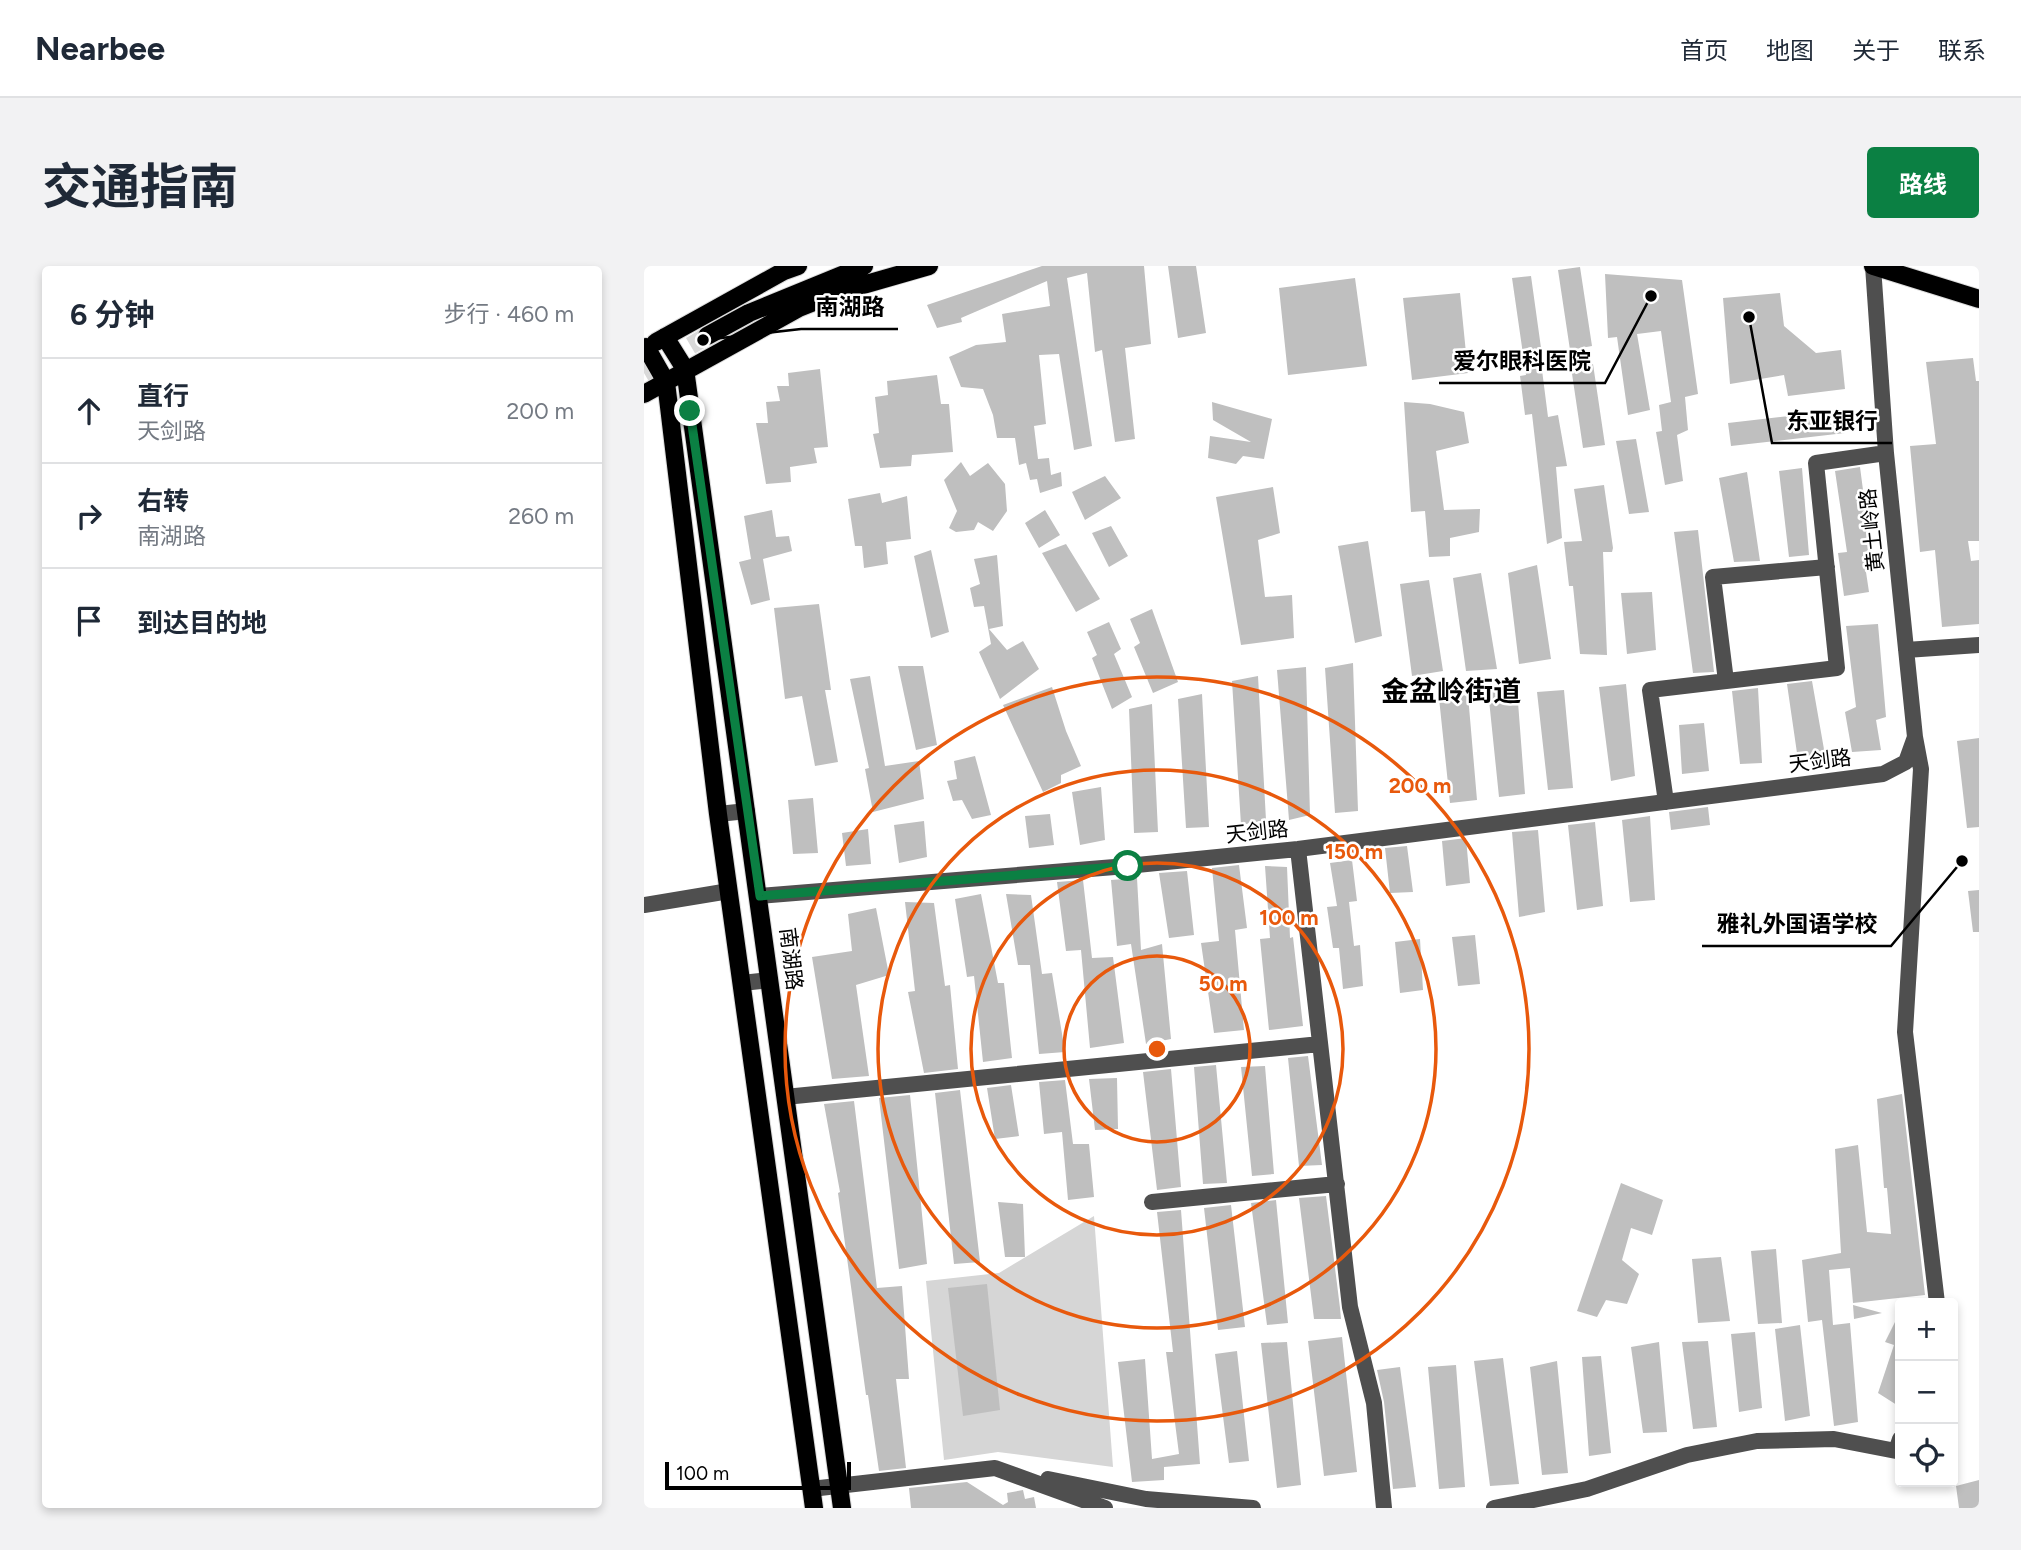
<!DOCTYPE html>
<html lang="zh">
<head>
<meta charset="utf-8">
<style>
	body { margin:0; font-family:Figtree,"Noto Sans SC",sans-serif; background:#f2f2f3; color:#1f2937 }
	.controls { position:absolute; right:21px; bottom:21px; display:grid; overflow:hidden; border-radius:7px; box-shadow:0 4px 10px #0003 }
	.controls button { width:63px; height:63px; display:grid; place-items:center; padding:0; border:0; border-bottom:2px solid #e0e1e3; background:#fff; color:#1f2937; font:35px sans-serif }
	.scale { position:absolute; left:21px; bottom:18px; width:186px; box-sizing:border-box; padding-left:7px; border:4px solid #000; border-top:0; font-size:19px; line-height:24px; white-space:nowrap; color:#000; -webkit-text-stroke:5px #fff; paint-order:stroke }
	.stop { position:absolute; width:21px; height:21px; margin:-16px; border:5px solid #0b8043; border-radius:50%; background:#fff }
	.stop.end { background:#0b8043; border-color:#fff; box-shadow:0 2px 7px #0008 }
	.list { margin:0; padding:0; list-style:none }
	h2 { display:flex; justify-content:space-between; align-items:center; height:91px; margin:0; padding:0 28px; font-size:30px }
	h2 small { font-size:23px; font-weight:400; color:#747a83 }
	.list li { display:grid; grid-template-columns:46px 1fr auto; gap:21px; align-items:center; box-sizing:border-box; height:105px; padding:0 28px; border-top:2px solid #e0e1e3 }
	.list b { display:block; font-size:26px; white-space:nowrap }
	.list p { margin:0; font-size:23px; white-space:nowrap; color:#747a83 }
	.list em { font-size:23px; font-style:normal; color:#747a83 }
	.icon { flex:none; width:38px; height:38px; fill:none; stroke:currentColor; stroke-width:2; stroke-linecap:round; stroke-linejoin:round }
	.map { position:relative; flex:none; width:1335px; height:1242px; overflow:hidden; border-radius:7px }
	header { display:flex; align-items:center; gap:42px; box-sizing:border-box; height:98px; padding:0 35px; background:#fff; border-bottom:2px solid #e0e1e3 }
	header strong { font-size:33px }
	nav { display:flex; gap:38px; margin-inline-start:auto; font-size:24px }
	.intro { display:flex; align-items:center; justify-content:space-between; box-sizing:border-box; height:168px; padding:0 42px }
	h1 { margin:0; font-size:49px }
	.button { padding:18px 32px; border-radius:7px; background:#0b8043; color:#fff; font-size:24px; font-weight:700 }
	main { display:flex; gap:42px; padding:0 42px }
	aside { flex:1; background:#fff; border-radius:7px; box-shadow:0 4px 10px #0003 }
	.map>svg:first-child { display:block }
	.green { fill:#d6d6d6 }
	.building { fill:#bfbfbf }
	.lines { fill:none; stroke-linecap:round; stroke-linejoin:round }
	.major-tunnel { stroke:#d9d9d9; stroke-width:18; stroke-dasharray:18 9; stroke-linecap:butt }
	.major-casing { stroke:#dbdbdb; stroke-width:20 }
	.minor { stroke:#4f4f4f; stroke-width:16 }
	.major { stroke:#000; stroke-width:18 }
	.route { stroke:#0b8043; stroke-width:9 }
	.ring { fill:none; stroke:#e8590c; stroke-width:3.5 }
	.labels { text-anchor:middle; stroke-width:5; stroke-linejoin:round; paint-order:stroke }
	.street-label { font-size:21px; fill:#000; stroke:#fff }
	.district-label { font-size:28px; font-weight:bold; fill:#000; stroke:#fff }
	.centre { fill:#e8590c; stroke:#fff; stroke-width:3.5 }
	.ring-label { font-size:21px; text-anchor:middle; font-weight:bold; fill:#e8590c; stroke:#fff; stroke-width:5; stroke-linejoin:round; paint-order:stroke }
	.leader { fill:none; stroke:#000; stroke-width:2.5 }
	.callout-dot { fill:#000; stroke:#fff; stroke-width:2.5 }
	.callout-label { font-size:23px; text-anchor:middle; font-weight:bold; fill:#000; stroke:#fff; stroke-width:5; stroke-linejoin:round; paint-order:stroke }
</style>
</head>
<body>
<header>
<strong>Nearbee</strong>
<nav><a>首页</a><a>地图</a><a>关于</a><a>联系</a></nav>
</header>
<div class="intro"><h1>交通指南</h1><a class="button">路线</a></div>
<main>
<aside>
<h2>6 分钟<small>步行 · 460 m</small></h2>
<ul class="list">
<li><svg class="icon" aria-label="ahead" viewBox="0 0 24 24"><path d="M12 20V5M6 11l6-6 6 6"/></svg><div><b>直行</b><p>天剑路</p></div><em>200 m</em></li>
<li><svg class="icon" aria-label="right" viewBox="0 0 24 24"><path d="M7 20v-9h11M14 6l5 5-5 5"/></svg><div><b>右转</b><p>南湖路</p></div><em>260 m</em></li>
<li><svg class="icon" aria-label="arrive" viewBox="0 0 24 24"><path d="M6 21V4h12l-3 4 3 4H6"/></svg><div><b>到达目的地</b></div></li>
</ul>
</aside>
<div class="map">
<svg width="1335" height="1242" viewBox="0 0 1335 1242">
	<rect width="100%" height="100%" fill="#fff"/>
	<path class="green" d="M450 950 469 1201 354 1186 300 1194 282 1015 355 1007Z"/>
	<path class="building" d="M398 0H500L507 78 481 82 491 173 471 176 458 84 451 86 443 7 423 12 448 180 430 184 415 88 395 89 402 158 390 160 394 193 405 192 407 209 417 206 418 220 396 227 393 213 386 214 382 197 375 199 371 172H353L349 149 339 123 317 121 305 91 332 79 362 76 358 48 406 40 403 15 317 52 318 56 293 62 283 39Z
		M524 0H552L562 67 534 72Z
		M936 1 948 80 926 84 914 4Z
		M961 8 1038 14 1054 128 1041 131 1044 164 1033 169 1039 215 1021 219 1012 166 1018 165 1015 139 1027 136 1017 65 993 68 1006 144 984 149 973 71 964 72Z
		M887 10 898 89 891 91 893 105 898 104 904 151 914 149 923 200 912 201 918 272 903 278 888 148 881 149 876 110 882 109 868 12Z
		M711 12 723 100 644 109 635 22Z
		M816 27 824 107 768 114 759 32Z
		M1136 27 1140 60 1172 87 1197 84 1201 123 1144 130 1140 109 1086 118 1079 32Z
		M1329 92 1332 115H1335V275H1324L1327 295 1335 294V358L1298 361 1291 284 1276 286 1266 180 1292 178 1282 96Z
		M949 98 961 179 939 182 927 101Z
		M176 103 184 181 170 182 173 197 146 201 147 216 122 218 112 157H124L122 136 136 135 133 120H145L144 107Z
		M293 109 297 138H305L309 186 268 189 267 200 236 202 229 168 235 167 231 131 244 129 243 115Z
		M568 136 628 153 620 193 599 190 592 198 564 192 566 170 607 176 569 154Z
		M760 136 786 138 820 146 825 177 792 185 800 244 836 243 835 266 806 272V290L785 291 781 245 767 246Z
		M1199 144 1201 167 1087 180 1084 157Z
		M992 173 1005 246 985 248 972 175Z
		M317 196 326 210 344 197 361 218 363 245 349 265 334 256 330 264 312 266 305 262 313 245 300 214Z
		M1216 201 1227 285 1219 286 1225 326 1200 330 1194 287 1203 286 1191 205Z
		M1158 202 1165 289 1145 291 1135 205Z
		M1103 206 1116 295 1090 296 1075 212Z
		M461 210 477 232 441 254 428 226Z
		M960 219 969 282 968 286H959L963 389 936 388 929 320H925L920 276 938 275 930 223Z
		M629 221 636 267 614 274 621 331 648 329 650 372 597 379 572 231Z
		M236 227 238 237 263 230 267 273 242 276 244 298 220 302 218 280H211L204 233Z
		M128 244 132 271 145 270 148 285 119 293 126 334 107 339 95 296 107 293 100 250Z
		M401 244 416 269 395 282 381 257Z
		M467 260 484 290 465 301 448 267Z
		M1054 264 1070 406 1049 407 1030 266Z
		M724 275 738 370 711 377 694 280Z
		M422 278 456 333 432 346 398 287Z
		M287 284 305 366 287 372 270 290Z
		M353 289 359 360 345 363 363 384 379 375 395 403 356 433 335 386 347 378 340 340 330 341 326 322 336 318 330 293Z
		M893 299 907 393 875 398 864 307Z
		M837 307 853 403 822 405 809 312Z
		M785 314 799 405 768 410 756 318Z
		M1008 326 1012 384 983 388 977 327Z
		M175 338 187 424H181L194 496 171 500 158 430 141 433 130 342Z
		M508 343 534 416 509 427 490 381 496 377 486 353Z
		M465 356 477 383 470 388 488 431 468 443 448 392 453 389 443 366Z
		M1234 358 1242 451 1232 454 1237 484 1208 486 1201 446 1212 441 1202 360Z
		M709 397 714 545 691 547 681 402Z
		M254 400H279L293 479 272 484Z
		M662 401 666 549 645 554 633 404Z
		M226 410 241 500 275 495 280 533 229 546 221 503 225 502 206 413Z
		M614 410 622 554 597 559 588 415Z
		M1168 415 1181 489 1154 494 1143 418Z
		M982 418 991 510 967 515 955 421Z
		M408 421 422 465 437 500 417 509V517L399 526 359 439Z
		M1114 422 1118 497 1096 498 1088 425Z
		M873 423 881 528 855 531 844 424Z
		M920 424 929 522 904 524 893 426Z
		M558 428 565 561 542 562 534 433Z
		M824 429 833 534 806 537 795 432Z
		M508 438 514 566 490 567 485 443Z
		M1060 457 1065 505 1038 508 1035 459Z
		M1335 472V561L1323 562 1313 475Z
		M331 490 347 549 328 553 318 534 309 535 303 515 313 513 310 495Z
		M457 521 461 574 436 579 428 526Z
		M169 532 174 587 149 588 144 534Z
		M1064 541 1066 559 1027 564 1025 546Z
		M406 548 410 579 385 582 381 550Z
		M1006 550 1011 634 986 636 978 554Z
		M280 555 283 591 255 597 250 559Z
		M951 556 959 640 933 644 924 559Z
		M224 563 227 598 202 600 198 567Z
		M894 564 901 646 875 651 868 566Z
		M822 572 826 617 802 620 798 575Z
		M763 580 769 626 746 627 741 582Z
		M708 594 713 635 705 636 710 680 716 679 719 720 699 723 695 682H689L683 641 693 640 686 597Z
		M595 599 603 662 591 664 600 764 570 767 557 677 575 675 568 602Z
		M621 600 643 601 646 672 649 671 659 760 625 764 616 673 626 672Z
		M543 605 550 669 525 672 515 607Z
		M493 612 497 684 518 678 527 773 502 778 487 678 473 680 467 614Z
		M439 614 448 692 469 691 480 777 446 782 437 684 422 685 413 616Z
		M1335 624V666H1329L1324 625Z
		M337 628 354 717H360L368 792 339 796 330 710 323 711 311 633Z
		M362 628 387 629 398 708 408 707 421 786 395 788 386 699H374Z
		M261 636 290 637 301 720 306 719 314 803 280 807 264 726 271 725Z
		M232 642 245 709 212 719 225 810 188 813 168 691 208 685 204 648Z
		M831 669 836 718 814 720 808 671Z
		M776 673 779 724 756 727 751 676Z
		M664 790 678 899 655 900 644 792Z
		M572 799 583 917 559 918 550 801Z
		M621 800 630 908 608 910 597 801Z
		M527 803 537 921 513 924 499 806Z
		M473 812 474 863 451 864 445 813Z
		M421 814 429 878H445L450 931 424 934 418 866 400 868 395 816Z
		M367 819 375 870 351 873 343 822Z
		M316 824 336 996 310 998 291 827Z
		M1258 828 1281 1029 1209 1037 1206 1002 1185 1004 1189 1059 1206 1057 1214 1156 1190 1160 1178 1054 1164 1056 1158 994 1197 987 1191 883 1214 879 1223 966 1247 968 1243 922H1240L1233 833Z
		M266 829 283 998 255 1003 235 832Z
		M210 835 233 1022 258 1020 265 1113H252L262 1202 235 1205 224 1129H222L194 927 196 926 180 838Z
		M977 917 1019 934 1008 969 987 962 978 994 995 1008 983 1038 962 1034 953 1051 933 1045Z
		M682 930 696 1042 697 1053H670L655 932Z
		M632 934 644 1057 623 1059 607 937Z
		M354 936 379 938 381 991H361Z
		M587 939 601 1061 574 1064 560 942Z
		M537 944 556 1198 520 1201V1214L488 1216 474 1096 501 1093 508 1193 535 1188 522 1086H529L513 946Z
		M1132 983 1138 1057 1114 1058 1107 985Z
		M1077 991 1086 1055 1054 1057 1048 993Z
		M343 1018 356 1144 319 1150 304 1022Z
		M1209 1039 1238 1047 1210 1053Z
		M1256 1046V1141L1234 1127 1250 1079 1241 1076Z
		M1156 1059 1166 1150 1141 1155 1131 1063Z
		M1111 1066 1118 1142 1095 1146 1087 1068Z
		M698 1071 713 1206 680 1210 664 1075Z
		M1064 1075 1073 1161 1049 1163 1038 1076Z
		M643 1076 657 1219 633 1222 617 1077Z
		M1015 1076 1023 1166 999 1167 987 1081Z
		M593 1085 605 1195 585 1197 571 1088Z
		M957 1090 967 1187 945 1190 938 1091Z
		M859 1092 875 1218 846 1220 830 1095Z
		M913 1095 924 1207 898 1209 886 1101Z
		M812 1099 821 1221 795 1223 784 1101Z
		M756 1101 772 1221 749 1223 740 1136 733 1104Z
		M1335 1214V1242H1315L1312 1220Z
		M323 1216 359 1239 364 1236 363 1227 379 1224 381 1233 390 1231 392 1242H267L265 1222Z"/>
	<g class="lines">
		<path class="major-tunnel" d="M0 107 63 70"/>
		<defs>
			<path id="major" d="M1229 0 1335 33
				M63 70 105 47 220 0
				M21 71 41 103 198 1242
				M12 76 140 5 154 0
				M2 81 22 116 74 548 170 1242
				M0 128 155 42 198 25 285 0"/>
		</defs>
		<use href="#major" class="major-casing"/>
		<path class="minor" d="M1262 384 1335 379
			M1082 415 1069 311 1183 301
			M1271 471 1277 503 1261 766 1293 1037
			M1022 536 1006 424 1193 402 1172 197 1242 187
			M74 548 103 545
			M654 583 706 1041 730 1137 740 1242
			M116 630 483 600 654 583 1239 508 1262 496 1271 471 1242 187 1229 0
			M0 639 85 625
			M98 717 126 714
			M141 831 676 778
			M508 936 693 918
			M404 1213 502 1233 609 1242
			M167 1223 351 1202 461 1242
			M850 1242 943 1223 1043 1189 1113 1175 1190 1173 1252 1185 1256 1173"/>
		<use href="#major" class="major"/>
	</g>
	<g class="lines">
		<path class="route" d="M46 145 116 630 484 600"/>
	</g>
	<g class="ring">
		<circle cx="513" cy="783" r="93"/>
		<circle cx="513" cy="783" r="186"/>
		<circle cx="513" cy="783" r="279"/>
		<circle cx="513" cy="783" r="372"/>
	</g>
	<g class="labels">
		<g class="street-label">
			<text transform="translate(1228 264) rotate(-96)" y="7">黄土岭路</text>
			<text transform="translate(1176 495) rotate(-7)" y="7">天剑路</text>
			<text transform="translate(613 566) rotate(-6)" y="7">天剑路</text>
			<text transform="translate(147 693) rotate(83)" y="7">南湖路</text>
		</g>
		<g class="district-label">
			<text x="807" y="435">金盆岭街道</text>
		</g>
	</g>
	<circle cx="513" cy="783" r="10" class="centre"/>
	<g class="ring-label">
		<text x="776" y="527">200 m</text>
		<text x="710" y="593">150 m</text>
		<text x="645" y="659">100 m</text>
		<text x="579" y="725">50 m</text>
	</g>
	<path class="leader" d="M59 74L157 63H254M1007 30L961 117H795M1105 51L1128 177H1248M1318 595L1247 680H1058"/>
	<g class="callout-dot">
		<circle cx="59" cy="74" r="7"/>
		<circle cx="1007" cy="30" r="7"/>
		<circle cx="1105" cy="51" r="7"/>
		<circle cx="1318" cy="595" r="7"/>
	</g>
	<g class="callout-label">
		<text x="206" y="49">南湖路</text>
		<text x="878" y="103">爱尔眼科医院</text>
		<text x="1188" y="163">东亚银行</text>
		<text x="1153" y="666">雅礼外国语学校</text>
	</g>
</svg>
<div class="controls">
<button>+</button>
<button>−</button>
<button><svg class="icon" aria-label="locate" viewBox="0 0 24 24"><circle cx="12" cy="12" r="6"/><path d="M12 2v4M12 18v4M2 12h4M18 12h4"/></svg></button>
</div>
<div class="scale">100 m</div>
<div class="stop" style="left:484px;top:600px"></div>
<div class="stop end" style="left:46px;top:145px"></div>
</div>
</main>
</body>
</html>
